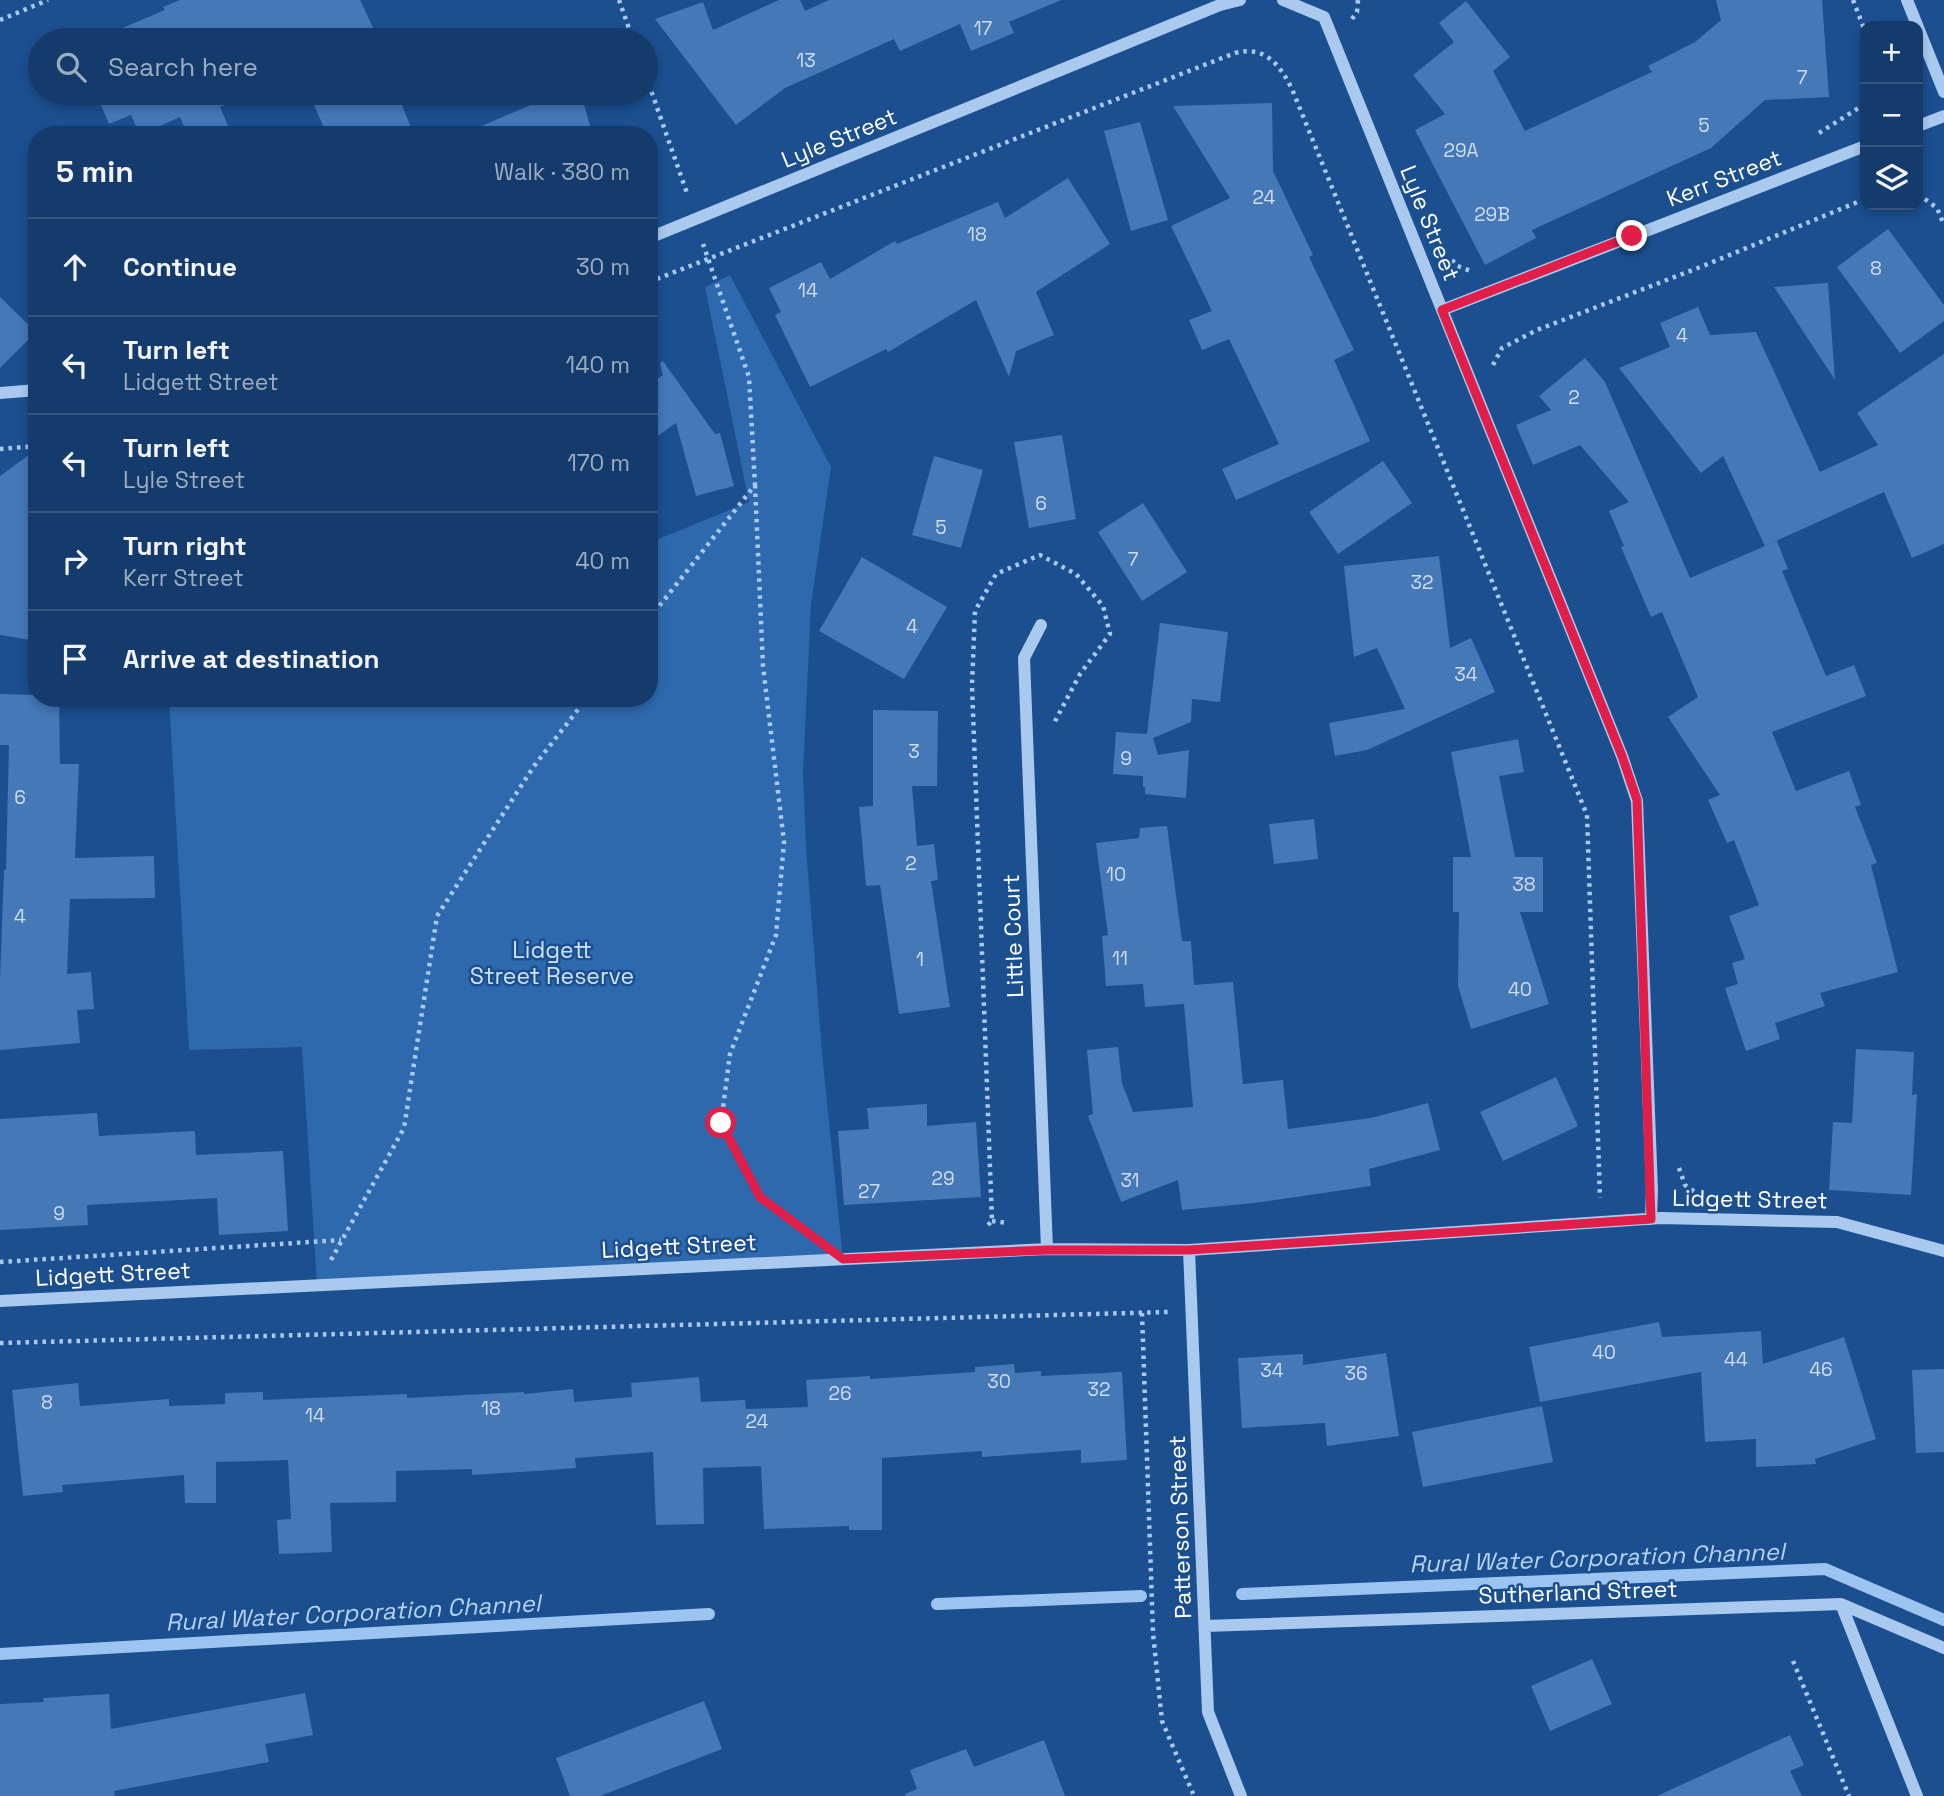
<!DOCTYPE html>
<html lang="en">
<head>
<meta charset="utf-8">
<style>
	body { margin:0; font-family:"Space Grotesk",sans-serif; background:#214673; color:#f1f3f6 }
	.controls { position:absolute; right:21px; top:21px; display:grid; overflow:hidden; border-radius:14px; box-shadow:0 4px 10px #0003 }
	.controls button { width:63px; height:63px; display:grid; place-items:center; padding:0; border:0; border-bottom:2px solid #33557e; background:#143b6b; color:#f1f3f6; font:35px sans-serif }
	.stop { position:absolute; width:21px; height:21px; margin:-16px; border:5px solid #e11d48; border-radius:50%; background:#fff }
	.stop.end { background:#e11d48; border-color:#fff; box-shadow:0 2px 7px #0008 }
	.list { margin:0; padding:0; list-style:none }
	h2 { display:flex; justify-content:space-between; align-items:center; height:91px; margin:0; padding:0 28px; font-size:30px }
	h2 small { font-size:23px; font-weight:400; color:#9dadc1 }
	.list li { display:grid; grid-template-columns:46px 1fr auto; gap:21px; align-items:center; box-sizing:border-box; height:98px; padding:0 28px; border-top:2px solid #33557e }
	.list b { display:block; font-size:26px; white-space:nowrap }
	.list p { margin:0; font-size:23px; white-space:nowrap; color:#9dadc1 }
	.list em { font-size:23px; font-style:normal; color:#9dadc1 }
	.icon { flex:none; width:38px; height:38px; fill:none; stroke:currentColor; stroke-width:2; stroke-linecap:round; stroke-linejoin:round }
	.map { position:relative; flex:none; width:1944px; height:1796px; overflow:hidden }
	.search { position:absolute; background:#143b6b; box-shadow:0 4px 10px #0003; left:28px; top:28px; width:630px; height:77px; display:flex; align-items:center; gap:18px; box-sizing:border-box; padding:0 24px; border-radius:38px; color:#9dadc1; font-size:26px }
	.panel { position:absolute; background:#143b6b; box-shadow:0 4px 10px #0003; left:28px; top:126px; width:630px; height:581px; border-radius:28px }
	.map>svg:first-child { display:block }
	.green { fill:#2e69ad }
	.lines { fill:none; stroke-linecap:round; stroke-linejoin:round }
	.stream { stroke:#9cc4f0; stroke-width:12 }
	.building { fill:#4478b7 }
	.path { stroke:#a9c9ee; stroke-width:4.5; stroke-dasharray:3.5 5; stroke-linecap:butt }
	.minor { stroke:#a9c9ee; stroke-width:12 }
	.route { stroke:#e11d48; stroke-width:9 }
	.labels { text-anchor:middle; stroke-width:5; stroke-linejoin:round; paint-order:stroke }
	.number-label { font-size:19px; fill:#d0dded }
	.street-label { font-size:23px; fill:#fff; stroke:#1b4f8f }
	.park-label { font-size:23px; fill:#cfe3fa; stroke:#1b4f8f }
	.water-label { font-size:24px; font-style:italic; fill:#b5d3f5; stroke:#1b4f8f }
</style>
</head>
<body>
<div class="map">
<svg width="1944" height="1796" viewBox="0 0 1944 1796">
	<rect width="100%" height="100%" fill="#1b4f8f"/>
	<path class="green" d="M730 275 831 467 811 604 803 773 806 847 822 1053 843 1259 317 1285 302 1047 189 1050 169 698H649V543L749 502 705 287Z"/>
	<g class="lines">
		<path class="stream" d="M1242 1594 1825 1569 1944 1620
			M937 1604 1141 1596
			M0 1654 709 1614"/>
	</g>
	<path class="building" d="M180 0H360L379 40H94L165 10 163 7Z
		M779 0H800L805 11 829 0H1061L1009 22 1014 33 971 51 960 24 900 51 894 39 785 88 736 125 655 19 703 2 713 30Z
		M1716 0H1822L1829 97 1765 100 1711 148 1532 230 1536 238 1485 265 1415 130 1445 114 1413 75 1454 42 1439 23 1466 1 1510 57 1493 71 1525 131 1652 72 1648 66 1695 42 1721 20Z
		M96 93H253L220 107 232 135H188L180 117 140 135 131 115 109 124Z
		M309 93H397L414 135H327Z
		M558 93H581L590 126 558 135H461Z
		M1272 103 1273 171 1313 255 1309 257 1354 350 1334 360 1370 441 1236 500 1222 469 1279 444 1229 339 1202 350 1189 320 1212 311 1171 226 1230 198 1173 106Z
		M1140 122 1168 220 1131 231 1104 131Z
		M1068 178 1110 244 1036 292 1054 335 1016 351 1009 377 976 300 888 352 886 349 810 387 775 315 781 312 769 288 821 262 830 279 895 241 897 244 998 202 1005 218Z
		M1888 229 1944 305V321L1900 353 1837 267Z
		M1828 283 1835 380 1774 287Z
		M0 297 36 332 0 368Z
		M1698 307 1710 335 1756 332 1820 472 1878 445 1857 413 1944 354V544L1912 558 1884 492 1765 546 1723 456 1701 473 1619 368 1670 347 1660 323Z
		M1585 358 1605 382 1690 578 1777 541 1788 569 1782 571 1826 676 1854 665 1866 696 1772 732 1796 791 1849 771 1861 805 1855 807 1877 863 1871 865 1898 972 1820 993 1825 1006 1775 1023 1780 1039 1746 1051 1725 988 1738 984 1732 963 1745 959 1729 916 1759 905 1734 840 1727 843 1708 800 1720 795 1668 717 1698 697 1662 612 1651 617 1621 547 1624 546 1609 511 1629 502 1580 445 1533 465 1516 425 1551 410 1539 396Z
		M663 361 715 434 720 433 734 486 696 496 676 423 649 442V384L663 375 660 363Z
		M1062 435 1076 519 1029 528 1014 442Z
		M37 449V641L0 635V476Z
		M934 456 983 470 961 548 912 535Z
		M1383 461 1412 503 1338 554 1309 512Z
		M1143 503 1187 572 1142 601 1098 532Z
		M1439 556 1450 648 1471 638 1495 692 1367 750 1335 756 1329 723 1405 709 1377 648 1354 657 1344 566Z
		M862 557 947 607 904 679 819 631Z
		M1160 623 1228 632 1220 702 1192 699 1191 722 1153 738 1158 755 1189 750 1186 798 1145 794V787H1143V776L1113 774 1116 732 1147 734Z
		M0 694 37 695V698H59L60 764H79L75 858 154 856 155 898 70 899 67 974 91 972 94 1009 77 1010 80 1043 0 1050V980L4 870H6L9 745H0Z
		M873 710 938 711 937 786H912L917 846 934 844 938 880 931 881 950 1007 899 1014 880 885 866 886 859 807 873 806Z
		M1518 739 1524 772 1499 776 1515 857H1543V912H1520L1549 1004 1471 1029 1458 986 1459 912H1453V857H1471L1451 752Z
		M1314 819 1318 859 1274 864 1269 824Z
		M1167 826 1182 941H1191L1194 985 1233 982 1243 1084 1283 1080 1288 1129 1371 1118 1428 1103 1440 1150 1369 1169 1371 1186 1254 1203 1182 1210 1178 1180 1121 1202 1088 1116 1093 1114 1087 1050 1118 1047 1122 1083 1133 1112 1193 1107 1184 1004 1145 1007 1143 984 1106 986 1102 936 1108 935 1096 843 1139 838 1140 828Z
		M1856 1049 1914 1052 1912 1095 1917 1094 1911 1195 1829 1190 1833 1122 1852 1123Z
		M1556 1077 1578 1126 1503 1161 1480 1112Z
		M927 1104V1126L976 1122 981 1197 844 1205 838 1131 869 1129 867 1108Z
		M97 1113 99 1136 195 1131 196 1155 283 1151 288 1231 219 1235 217 1198 87 1205 88 1225 0 1230V1119Z
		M1659 1322 1662 1337 1761 1331 1763 1364 1844 1337 1876 1439 1815 1459 1816 1464 1756 1467V1439L1705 1442 1701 1372 1540 1402 1529 1347Z
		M1386 1353 1399 1436 1327 1446 1325 1423 1242 1428 1238 1358 1303 1354V1365Z
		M1014 1364 1015 1373 1041 1371V1376L1122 1372 1127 1460 1081 1463V1450L982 1457V1451L882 1458V1530H849V1526L764 1529 761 1466 703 1468 704 1524 656 1525 653 1452 575 1458 576 1468 551 1470 472 1475V1469L396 1471V1502L330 1503 332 1552 279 1554 277 1520 291 1519 288 1460 216 1462V1503H185L184 1475 62 1485 63 1492 23 1496 12 1390 78 1383 80 1406 169 1399V1406L225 1404V1393L263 1392V1400L407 1394V1398L524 1392V1394L573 1389 574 1402 632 1397 631 1383 699 1377 701 1402 745 1400 746 1409 808 1407 806 1380 870 1376V1379L975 1372V1367Z
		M1944 1369V1452L1916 1453 1912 1370Z
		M1542 1406 1553 1462 1423 1487 1412 1432Z
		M1592 1659 1612 1704 1550 1731 1531 1686Z
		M305 1693 313 1735 265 1744 269 1762 114 1791 115 1796H0V1704L44 1702 43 1698 109 1694 111 1729Z
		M704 1701 722 1749 600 1796H570L556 1758Z
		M1790 1735 1804 1765 1790 1771 1802 1796H1657Z
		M1044 1740 1065 1796H906L905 1794 917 1789 910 1770 966 1749 974 1767Z"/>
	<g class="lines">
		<path class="path" d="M619 0 633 40
			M1853 0 1865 31
			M1352 19 1357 12 1358 0
			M0 20 48 0
			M646 76 688 196
			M1819 133 1865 104
			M1918 194 1937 208 1944 225
			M1452 260 1457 266 1471 271
			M649 282 1235 53C1265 45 1280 65 1292 89L1587 815 1600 1198
			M1493 365 1502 348 1537 330 1703 266 1865 199
			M0 449 37 446
			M755 485 763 666 784 842 776 935 730 1054 721 1123 760 1197 809 1234
			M649 619 755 485 749 377 703 244
			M1679 1168 1685 1185 1695 1192
			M992 1221 1008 1223
			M988 1225 992 1221 972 685 975 611 996 574 1040 555 1076 574 1103 606 1110 634 1080 674 1053 725
			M331 1260 404 1128 437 916 534 766 587 698
			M0 1262 341 1240
			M1142 1313 1153 1633 1162 1721 1194 1796
			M0 1343 1168 1312
			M1793 1661 1849 1796"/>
		<path class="minor" d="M1283 0 1324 17 1622 756 1637 801 1652 1190 1651 1219
			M1907 0 1944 92
			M1918 126 1944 116
			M649 238 1220 5 1240 0
			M1442 310 1865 146
			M0 393 37 390
			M1041 625 1024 658 1047 1249
			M1189 1250 1208 1712 1241 1796
			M0 1301 1047 1249 1189 1250 1661 1218 1837 1222 1944 1251
			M1841 1604 1917 1796
			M1205 1626 1841 1604 1944 1648"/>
	</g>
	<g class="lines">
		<path class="route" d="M721 1123 760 1197 843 1259 1047 1250H1189L1651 1219 1637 800 1622 756 1442 310 1632 236"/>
	</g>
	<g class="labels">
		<g class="number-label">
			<text x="983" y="35">17</text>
			<text x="806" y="67">13</text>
			<text x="1802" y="84">7</text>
			<text x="1704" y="132">5</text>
			<text x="1461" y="157">29A</text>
			<text x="1264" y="204">24</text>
			<text x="1492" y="221">29B</text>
			<text x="977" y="241">18</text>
			<text x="1876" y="275">8</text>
			<text x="808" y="297">14</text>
			<text x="1682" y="342">4</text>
			<text x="1574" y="404">2</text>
			<text x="1041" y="510">6</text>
			<text x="941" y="534">5</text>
			<text x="1133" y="566">7</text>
			<text x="1422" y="589">32</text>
			<text x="912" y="633">4</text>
			<text x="1466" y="681">34</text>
			<text x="914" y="758">3</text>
			<text x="1126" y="765">9</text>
			<text x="20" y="804">6</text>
			<text x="911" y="870">2</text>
			<text x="1116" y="881">10</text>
			<text x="1524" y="891">38</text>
			<text x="20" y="923">4</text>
			<text x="1120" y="965">11</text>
			<text x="920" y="966">1</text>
			<text x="1520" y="996">40</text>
			<text x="943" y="1185">29</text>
			<text x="1130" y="1187">31</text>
			<text x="869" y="1198">27</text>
			<text x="59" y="1220">9</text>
			<text x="1604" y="1359">40</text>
			<text x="1736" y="1366">44</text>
			<text x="1821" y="1376">46</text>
			<text x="1272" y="1377">34</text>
			<text x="1356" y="1380">36</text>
			<text x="999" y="1388">30</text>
			<text x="1099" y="1396">32</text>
			<text x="840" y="1400">26</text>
			<text x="47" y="1409">8</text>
			<text x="491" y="1415">18</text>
			<text x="315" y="1422">14</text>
			<text x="757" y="1428">24</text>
		</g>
		<g class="street-label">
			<text transform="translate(839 138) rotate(-22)" y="8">Lyle Street</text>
			<text transform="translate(1724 178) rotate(-21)" y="8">Kerr Street</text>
			<text transform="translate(1430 223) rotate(68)" y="8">Lyle Street</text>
			<text transform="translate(1013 936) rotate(-92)" y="8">Little Court</text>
			<text transform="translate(1750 1199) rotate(1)" y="8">Lidgett Street</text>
			<text transform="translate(679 1246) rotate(-3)" y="8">Lidgett Street</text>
			<text transform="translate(113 1274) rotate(-3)" y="8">Lidgett Street</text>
			<text transform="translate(1180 1527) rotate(-92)" y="8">Patterson Street</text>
			<text transform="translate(1578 1592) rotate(-2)" y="8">Sutherland Street</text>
		</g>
		<g class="park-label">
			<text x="552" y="958">Lidgett<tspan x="552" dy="26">Street Reserve</tspan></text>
		</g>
		<g class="water-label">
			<text transform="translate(1597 1558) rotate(-2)" y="8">Rural Water Corporation Channel</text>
			<text transform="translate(353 1613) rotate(-3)" y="8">Rural Water Corporation Channel</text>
		</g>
	</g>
</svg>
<div class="controls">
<button>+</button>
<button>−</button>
<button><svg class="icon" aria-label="layers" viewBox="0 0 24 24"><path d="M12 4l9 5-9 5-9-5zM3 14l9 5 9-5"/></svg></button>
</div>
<div class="stop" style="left:721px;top:1123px"></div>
<div class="stop end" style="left:1632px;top:236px"></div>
<div class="search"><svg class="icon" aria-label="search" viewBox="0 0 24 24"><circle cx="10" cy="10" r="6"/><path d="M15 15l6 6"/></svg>Search here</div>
<section class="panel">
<h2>5 min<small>Walk · 380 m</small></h2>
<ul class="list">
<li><svg class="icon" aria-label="ahead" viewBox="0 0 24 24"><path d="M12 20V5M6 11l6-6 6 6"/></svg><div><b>Continue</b></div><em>30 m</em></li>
<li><svg class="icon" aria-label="left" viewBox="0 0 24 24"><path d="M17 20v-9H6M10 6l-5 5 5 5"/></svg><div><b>Turn left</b><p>Lidgett Street</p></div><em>140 m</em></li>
<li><svg class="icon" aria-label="left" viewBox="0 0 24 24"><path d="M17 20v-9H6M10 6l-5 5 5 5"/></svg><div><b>Turn left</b><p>Lyle Street</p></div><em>170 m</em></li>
<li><svg class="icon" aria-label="right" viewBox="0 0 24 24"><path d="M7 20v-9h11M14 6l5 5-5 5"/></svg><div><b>Turn right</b><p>Kerr Street</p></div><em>40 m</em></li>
<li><svg class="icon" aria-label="arrive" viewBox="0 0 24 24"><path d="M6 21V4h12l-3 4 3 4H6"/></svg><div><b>Arrive at destination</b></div></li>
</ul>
</section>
</div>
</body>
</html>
